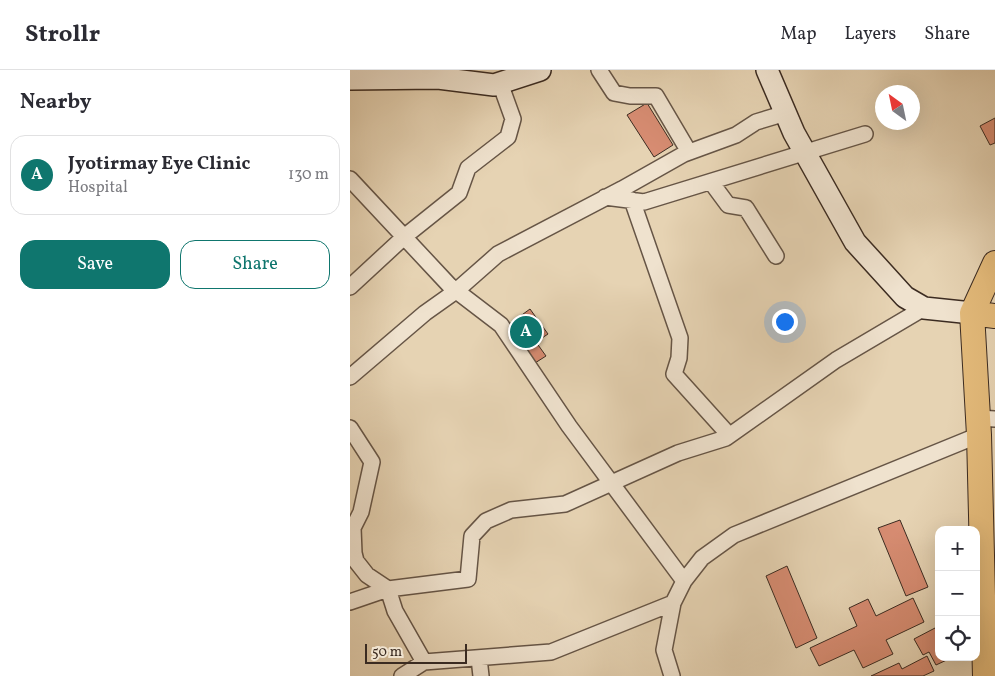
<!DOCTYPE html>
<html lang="en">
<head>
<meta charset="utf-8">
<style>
	body { margin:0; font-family:Vollkorn,serif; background:#f2f2f3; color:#2b2b33 }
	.controls { position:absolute; right:15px; bottom:15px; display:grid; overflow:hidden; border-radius:10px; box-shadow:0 5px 20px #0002 }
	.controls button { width:45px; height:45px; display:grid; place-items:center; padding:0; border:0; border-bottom:1px solid #e1e1e2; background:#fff; color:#2b2b33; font:25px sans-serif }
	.compass { position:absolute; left:525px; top:15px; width:45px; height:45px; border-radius:50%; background:#fff; box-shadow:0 5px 20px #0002; rotate:327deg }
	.scale { position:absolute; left:15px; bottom:12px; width:102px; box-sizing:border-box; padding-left:5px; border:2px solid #3b2b21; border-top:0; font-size:14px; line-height:18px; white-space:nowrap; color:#3b2b21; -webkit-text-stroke:4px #efe2ce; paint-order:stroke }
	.you { position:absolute; left:434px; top:251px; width:18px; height:18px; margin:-12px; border:4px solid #fff; border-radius:50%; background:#1a73e8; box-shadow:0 0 0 8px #1a73e833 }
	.badge { display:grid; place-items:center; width:32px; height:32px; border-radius:50%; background:#0f766e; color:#fff; font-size:16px; font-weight:700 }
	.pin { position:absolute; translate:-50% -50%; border:2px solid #fff; box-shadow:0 1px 5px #0006 }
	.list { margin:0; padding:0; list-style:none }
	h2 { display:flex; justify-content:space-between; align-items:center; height:65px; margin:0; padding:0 20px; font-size:21px }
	h2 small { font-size:16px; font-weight:400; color:#7c7c81 }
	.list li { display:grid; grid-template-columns:32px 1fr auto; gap:15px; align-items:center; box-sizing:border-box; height:80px; margin:0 10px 10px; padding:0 10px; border:1px solid #e1e1e2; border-radius:15px }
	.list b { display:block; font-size:19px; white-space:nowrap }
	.list p { margin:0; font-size:16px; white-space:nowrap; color:#7c7c81 }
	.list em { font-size:16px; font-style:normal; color:#7c7c81 }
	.actions { display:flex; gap:10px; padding:15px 20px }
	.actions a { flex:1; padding:11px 0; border:1px solid #0f766e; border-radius:15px; text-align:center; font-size:18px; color:#0f766e }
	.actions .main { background:#0f766e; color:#fff }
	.icon { flex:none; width:28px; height:28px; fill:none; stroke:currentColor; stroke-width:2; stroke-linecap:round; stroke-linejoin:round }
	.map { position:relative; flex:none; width:645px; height:606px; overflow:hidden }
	header { display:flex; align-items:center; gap:30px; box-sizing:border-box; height:70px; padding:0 25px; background:#fff; border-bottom:1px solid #e1e1e2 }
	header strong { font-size:24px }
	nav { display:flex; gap:28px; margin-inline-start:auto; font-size:18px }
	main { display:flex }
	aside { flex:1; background:#fff }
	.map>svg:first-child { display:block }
	.building { fill:#d78c72; stroke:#3b2b21 }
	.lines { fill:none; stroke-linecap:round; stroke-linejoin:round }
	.street-casing { stroke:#665546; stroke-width:18 }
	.secondary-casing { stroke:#3b2b21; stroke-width:24 }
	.primary-casing { stroke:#3b2b21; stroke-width:26 }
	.street { stroke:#efe2ce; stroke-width:15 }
	.secondary { stroke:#efe2ce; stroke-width:21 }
	.primary { stroke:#e3ba7a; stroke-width:24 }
</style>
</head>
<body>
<header>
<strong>Strollr</strong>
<nav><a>Map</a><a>Layers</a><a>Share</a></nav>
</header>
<main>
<aside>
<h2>Nearby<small></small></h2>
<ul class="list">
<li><span class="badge">A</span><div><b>Jyotirmay Eye Clinic</b><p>Hospital</p></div><em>130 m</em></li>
</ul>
<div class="actions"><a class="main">Save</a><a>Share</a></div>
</aside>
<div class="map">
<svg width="645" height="606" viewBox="0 0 645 606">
	<rect width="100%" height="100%" fill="#e6d3b3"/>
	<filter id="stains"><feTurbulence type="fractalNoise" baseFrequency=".004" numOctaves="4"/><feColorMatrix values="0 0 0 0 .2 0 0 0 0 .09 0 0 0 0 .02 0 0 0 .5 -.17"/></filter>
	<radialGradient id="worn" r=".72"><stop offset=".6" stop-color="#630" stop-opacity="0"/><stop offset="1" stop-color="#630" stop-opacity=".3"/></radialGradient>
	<path class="building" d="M297 33 323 75 304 87 277 45Z
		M645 48V73L640 75 630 56Z
		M180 239 198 264 186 272 196 286 185 293 158 255Z
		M550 450 578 517 556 526 528 458Z
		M437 496 467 568 446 578 416 506Z
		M563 528 574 552 536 570 543 584 513 598 504 580 469 596 460 578 507 556 499 538 518 529 526 546Z
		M585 558 589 565V587L601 588 586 595 579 582 573 585 564 569Z
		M577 586 584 601 573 606H521L549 593 552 599Z"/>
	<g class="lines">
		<defs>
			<path id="street" d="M249 0 264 23 280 26H306L339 82
				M0 109 100 216 151 255 219 356 334 511
				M361 112 378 135 396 138 426 186
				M255 127 294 132 515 64
				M282 130 330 268 329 288 324 304 379 365
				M0 217 54 167 109 123 118 98 158 67 163 49 150 13
				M0 307 75 243 106 221 148 184 272 119 334 84 386 65 406 52 436 43
				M628 348 645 349
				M0 358 22 392 11 442 3 458 4 483 6 491 17 505 38 519 45 541 74 592
				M0 532 38 519 118 509 122 466 136 451 161 440 215 434 328 383 376 368 486 290 574 238
				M129 588 131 606
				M52 606 74 592 201 582 323 533
				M322 606 314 580 323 533 334 511 352 488 384 465 629 365"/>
			<path id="secondary" d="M417 0 444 63 505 172 555 227 574 238 622 243
				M0 9 88 8 144 15 190 0"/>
			<path id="primary" d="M622 243 645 246
				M635 606 629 365 622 243 645 193"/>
		</defs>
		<use href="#street" class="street-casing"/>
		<use href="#secondary" class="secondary-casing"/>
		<use href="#primary" class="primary-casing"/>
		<use href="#street" class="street"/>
		<use href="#secondary" class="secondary"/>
		<use href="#primary" class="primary"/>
	</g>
	<rect width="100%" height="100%" filter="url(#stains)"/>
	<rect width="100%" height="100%" fill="url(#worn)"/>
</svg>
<div class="controls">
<button>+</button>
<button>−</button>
<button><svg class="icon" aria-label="locate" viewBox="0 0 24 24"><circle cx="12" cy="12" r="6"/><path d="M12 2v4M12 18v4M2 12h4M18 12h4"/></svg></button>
</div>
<svg class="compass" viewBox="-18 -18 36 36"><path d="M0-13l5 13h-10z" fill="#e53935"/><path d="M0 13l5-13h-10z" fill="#7c7c81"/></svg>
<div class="scale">50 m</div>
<div class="you"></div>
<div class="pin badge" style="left:176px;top:262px">A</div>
</div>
</main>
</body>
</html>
